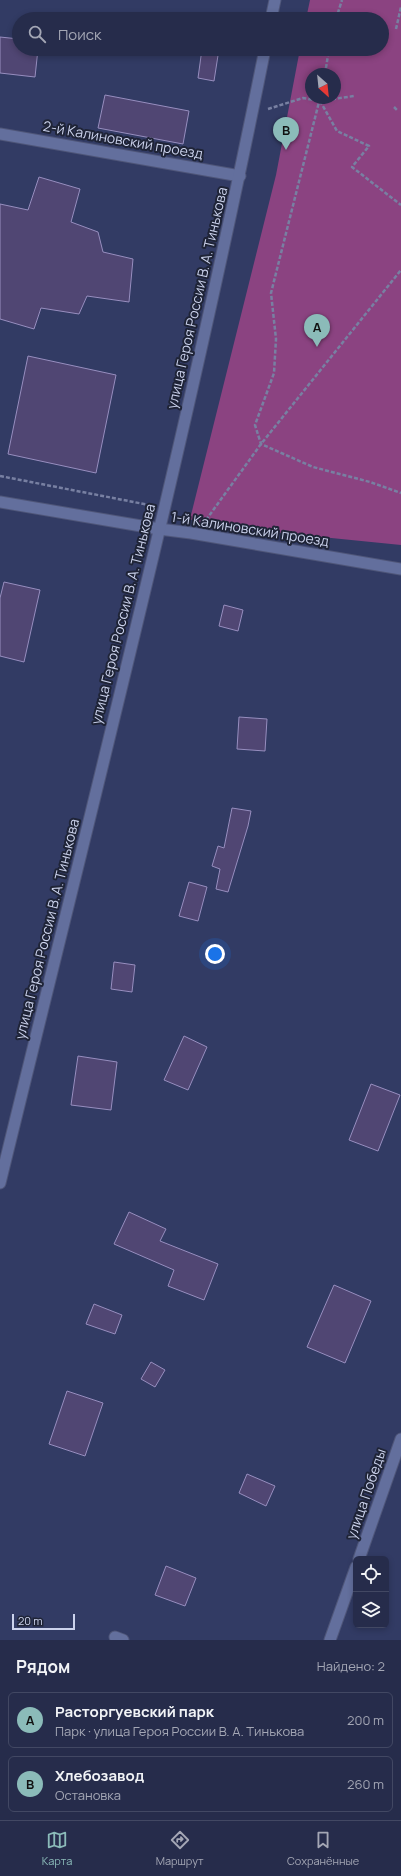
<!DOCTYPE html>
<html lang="ru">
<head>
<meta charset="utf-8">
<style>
	body { margin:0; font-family:Manrope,sans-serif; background:#323855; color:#f1f3f6 }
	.controls { position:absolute; right:12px; bottom:12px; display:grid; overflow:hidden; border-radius:6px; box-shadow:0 2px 6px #0003 }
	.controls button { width:36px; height:36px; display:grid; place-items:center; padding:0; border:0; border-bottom:1px solid #424863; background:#262c4b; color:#f1f3f6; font:20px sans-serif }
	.compass { position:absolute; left:305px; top:68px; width:36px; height:36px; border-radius:50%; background:#262c4b; box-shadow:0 2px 6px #0003; rotate:153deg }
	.scale { position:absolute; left:12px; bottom:10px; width:63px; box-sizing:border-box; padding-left:4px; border:2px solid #cbd2ec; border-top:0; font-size:11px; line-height:14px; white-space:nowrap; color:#cbd2ec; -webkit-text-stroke:3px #1f2437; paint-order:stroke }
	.you { position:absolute; left:215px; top:954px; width:14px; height:14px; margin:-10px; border:3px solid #fff; border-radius:50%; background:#1a73e8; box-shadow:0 0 0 6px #1a73e833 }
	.badge { display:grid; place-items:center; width:26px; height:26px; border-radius:50%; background:#8bbbb9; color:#111; font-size:13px; font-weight:700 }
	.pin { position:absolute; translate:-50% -33px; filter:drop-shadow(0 1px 2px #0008) }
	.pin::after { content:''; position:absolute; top:21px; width:14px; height:12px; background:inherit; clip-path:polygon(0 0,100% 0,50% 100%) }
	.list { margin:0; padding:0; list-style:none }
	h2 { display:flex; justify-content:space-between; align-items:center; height:52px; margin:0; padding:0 16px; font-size:17px }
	h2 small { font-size:13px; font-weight:400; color:#a4a7b5 }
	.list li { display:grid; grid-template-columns:26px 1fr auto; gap:12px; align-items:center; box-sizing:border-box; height:56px; margin:0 8px 8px; padding:0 8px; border:1px solid #424863; border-radius:6px }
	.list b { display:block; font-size:15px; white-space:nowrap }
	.list p { margin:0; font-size:13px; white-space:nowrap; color:#a4a7b5 }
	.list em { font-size:13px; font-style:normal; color:#a4a7b5 }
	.icon { flex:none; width:22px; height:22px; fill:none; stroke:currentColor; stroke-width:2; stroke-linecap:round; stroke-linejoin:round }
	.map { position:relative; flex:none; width:401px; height:1640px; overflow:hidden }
	.search { position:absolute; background:#262c4b; box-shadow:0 2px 6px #0003; left:12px; right:12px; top:12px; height:44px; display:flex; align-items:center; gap:10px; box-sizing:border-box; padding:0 14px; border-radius:22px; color:#a4a7b5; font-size:15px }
	.sheet { height:180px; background:#262c4b }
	nav { display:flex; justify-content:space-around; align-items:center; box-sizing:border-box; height:56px; border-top:1px solid #424863; background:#262c4b; font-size:11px; color:#a4a7b5 }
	nav a { display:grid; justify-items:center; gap:2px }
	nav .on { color:#8bbbb9 }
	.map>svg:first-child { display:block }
	.green { fill:#8b4381; fill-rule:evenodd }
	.building { fill:#504673; stroke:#978ebf }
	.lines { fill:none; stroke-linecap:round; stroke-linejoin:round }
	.service-casing { stroke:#4f5679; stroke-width:13 }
	.minor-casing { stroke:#4f5679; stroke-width:13 }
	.tertiary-casing { stroke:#4f5679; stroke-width:13 }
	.path { stroke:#7880a2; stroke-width:2.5; stroke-dasharray:4 2; stroke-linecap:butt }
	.service { stroke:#636f9d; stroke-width:11 }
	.minor { stroke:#636f9d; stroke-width:11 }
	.tertiary { stroke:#636f9d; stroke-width:11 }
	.labels { text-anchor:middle; stroke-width:4; stroke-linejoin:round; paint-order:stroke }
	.street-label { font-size:14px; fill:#cbd2ec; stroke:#1f2437 }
</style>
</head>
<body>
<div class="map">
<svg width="401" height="1640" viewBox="0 0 401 1640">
	<rect width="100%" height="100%" fill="#323b64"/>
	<path class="green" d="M310 0H401V545L202 525 190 519 276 175 300 49H382V19H306ZM311 74H335V98H311Z"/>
	<path class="building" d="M0 37 19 39V49H38L35 77 0 73Z
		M202 49H219L214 81 198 78Z
		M105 95 189 111 183 144 98 128Z
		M39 177 80 189 71 222 98 232 103 252 133 259 129 302 87 296 79 314 41 308 34 329 0 319V204L28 210Z
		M28 356 116 375 96 473 8 454Z
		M4 582 40 590 24 662 0 656V598Z
		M224 605 243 610 238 631 219 626Z
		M239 717 267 719 265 751 237 749Z
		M232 808 251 811 248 826 228 892 216 889 220 869 212 866 218 846 224 848Z
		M189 882 207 887 198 921 179 916Z
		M114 962 135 965 132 992 111 989Z
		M184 1036 207 1047 188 1090 164 1080Z
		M78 1056 117 1062 111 1110 71 1105Z
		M371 1084 400 1095 378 1151 349 1140Z
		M129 1212 166 1229 160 1241 218 1264 204 1300 168 1286 174 1270 114 1244Z
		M334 1285 371 1301 345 1363 307 1347Z
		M94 1304 122 1315 115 1334 86 1324Z
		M151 1362 165 1370 155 1387 141 1379Z
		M67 1391 103 1403 85 1456 49 1444Z
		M247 1474 275 1486 266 1506 239 1493Z
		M166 1566 196 1578 185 1606 155 1595Z"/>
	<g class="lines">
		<defs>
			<path id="service" d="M115 1637 123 1640"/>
			<path id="minor" d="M0 134 240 176
				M159 529 191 533 401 569
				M359 1559 401 1439
				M330 1640 356 1567"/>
			<path id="tertiary" d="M271 19 275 0
				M0 502 159 529
				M0 1183C92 806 189 430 265 49"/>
		</defs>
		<use href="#service" class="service-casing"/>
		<use href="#minor" class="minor-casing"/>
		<use href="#tertiary" class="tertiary-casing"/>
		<path class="path" d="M336 19 342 0
			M396 29 401 7
			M325 74 329 49
			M320 98 271 293 276 339 274 373 255 425 261 444 313 467 370 482 401 493
			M320 101 337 131 369 146 352 167 401 205
			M394 107 397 110
			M268 109 303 98 320 101 354 96
			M0 476 149 505
			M206 520 261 444 401 270"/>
		<use href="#service" class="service"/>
		<use href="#minor" class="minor"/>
		<use href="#tertiary" class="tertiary"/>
	</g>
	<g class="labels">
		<g class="street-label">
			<text transform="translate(123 140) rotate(10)" y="5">2-й Калиновский проезд</text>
			<text transform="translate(197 298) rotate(-77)" y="5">улица Героя России В. А. Тинькова</text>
			<text transform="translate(250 529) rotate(9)" y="5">1-й Калиновский проезд</text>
			<text transform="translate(123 614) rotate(-76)" y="5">улица Героя России В. А. Тинькова</text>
			<text transform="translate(47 929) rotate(-76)" y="5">улица Героя России В. А. Тинькова</text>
			<text transform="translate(366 1494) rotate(-71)" y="5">улица Победы</text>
		</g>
	</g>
</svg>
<div class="controls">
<button><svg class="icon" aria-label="locate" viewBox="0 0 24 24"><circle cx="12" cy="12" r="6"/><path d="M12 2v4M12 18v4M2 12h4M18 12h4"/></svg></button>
<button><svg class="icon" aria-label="layers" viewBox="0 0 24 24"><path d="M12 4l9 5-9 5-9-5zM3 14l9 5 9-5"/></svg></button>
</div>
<svg class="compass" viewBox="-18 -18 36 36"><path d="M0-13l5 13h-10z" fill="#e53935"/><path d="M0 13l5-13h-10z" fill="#a4a7b5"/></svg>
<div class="scale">20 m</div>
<div class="you"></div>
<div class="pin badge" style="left:317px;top:347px">A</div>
<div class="pin badge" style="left:286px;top:150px">B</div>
<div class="search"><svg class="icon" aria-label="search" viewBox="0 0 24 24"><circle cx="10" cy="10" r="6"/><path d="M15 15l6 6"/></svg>Поиск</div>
</div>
<section class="sheet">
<h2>Рядом<small>Найдено: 2</small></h2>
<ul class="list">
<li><span class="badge">A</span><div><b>Расторгуевский парк</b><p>Парк · улица Героя России В. А. Тинькова</p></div><em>200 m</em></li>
<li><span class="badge">B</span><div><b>Хлебозавод</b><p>Остановка</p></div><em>260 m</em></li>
</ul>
</section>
<nav>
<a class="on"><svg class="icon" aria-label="map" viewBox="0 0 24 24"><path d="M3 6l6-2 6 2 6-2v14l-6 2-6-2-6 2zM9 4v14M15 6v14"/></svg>Карта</a>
<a><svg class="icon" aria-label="directions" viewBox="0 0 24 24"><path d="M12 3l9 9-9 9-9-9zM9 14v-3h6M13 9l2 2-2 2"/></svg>Маршрут</a>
<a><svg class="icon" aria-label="saved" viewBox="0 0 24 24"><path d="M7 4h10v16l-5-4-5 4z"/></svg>Сохранённые</a>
</nav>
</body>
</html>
